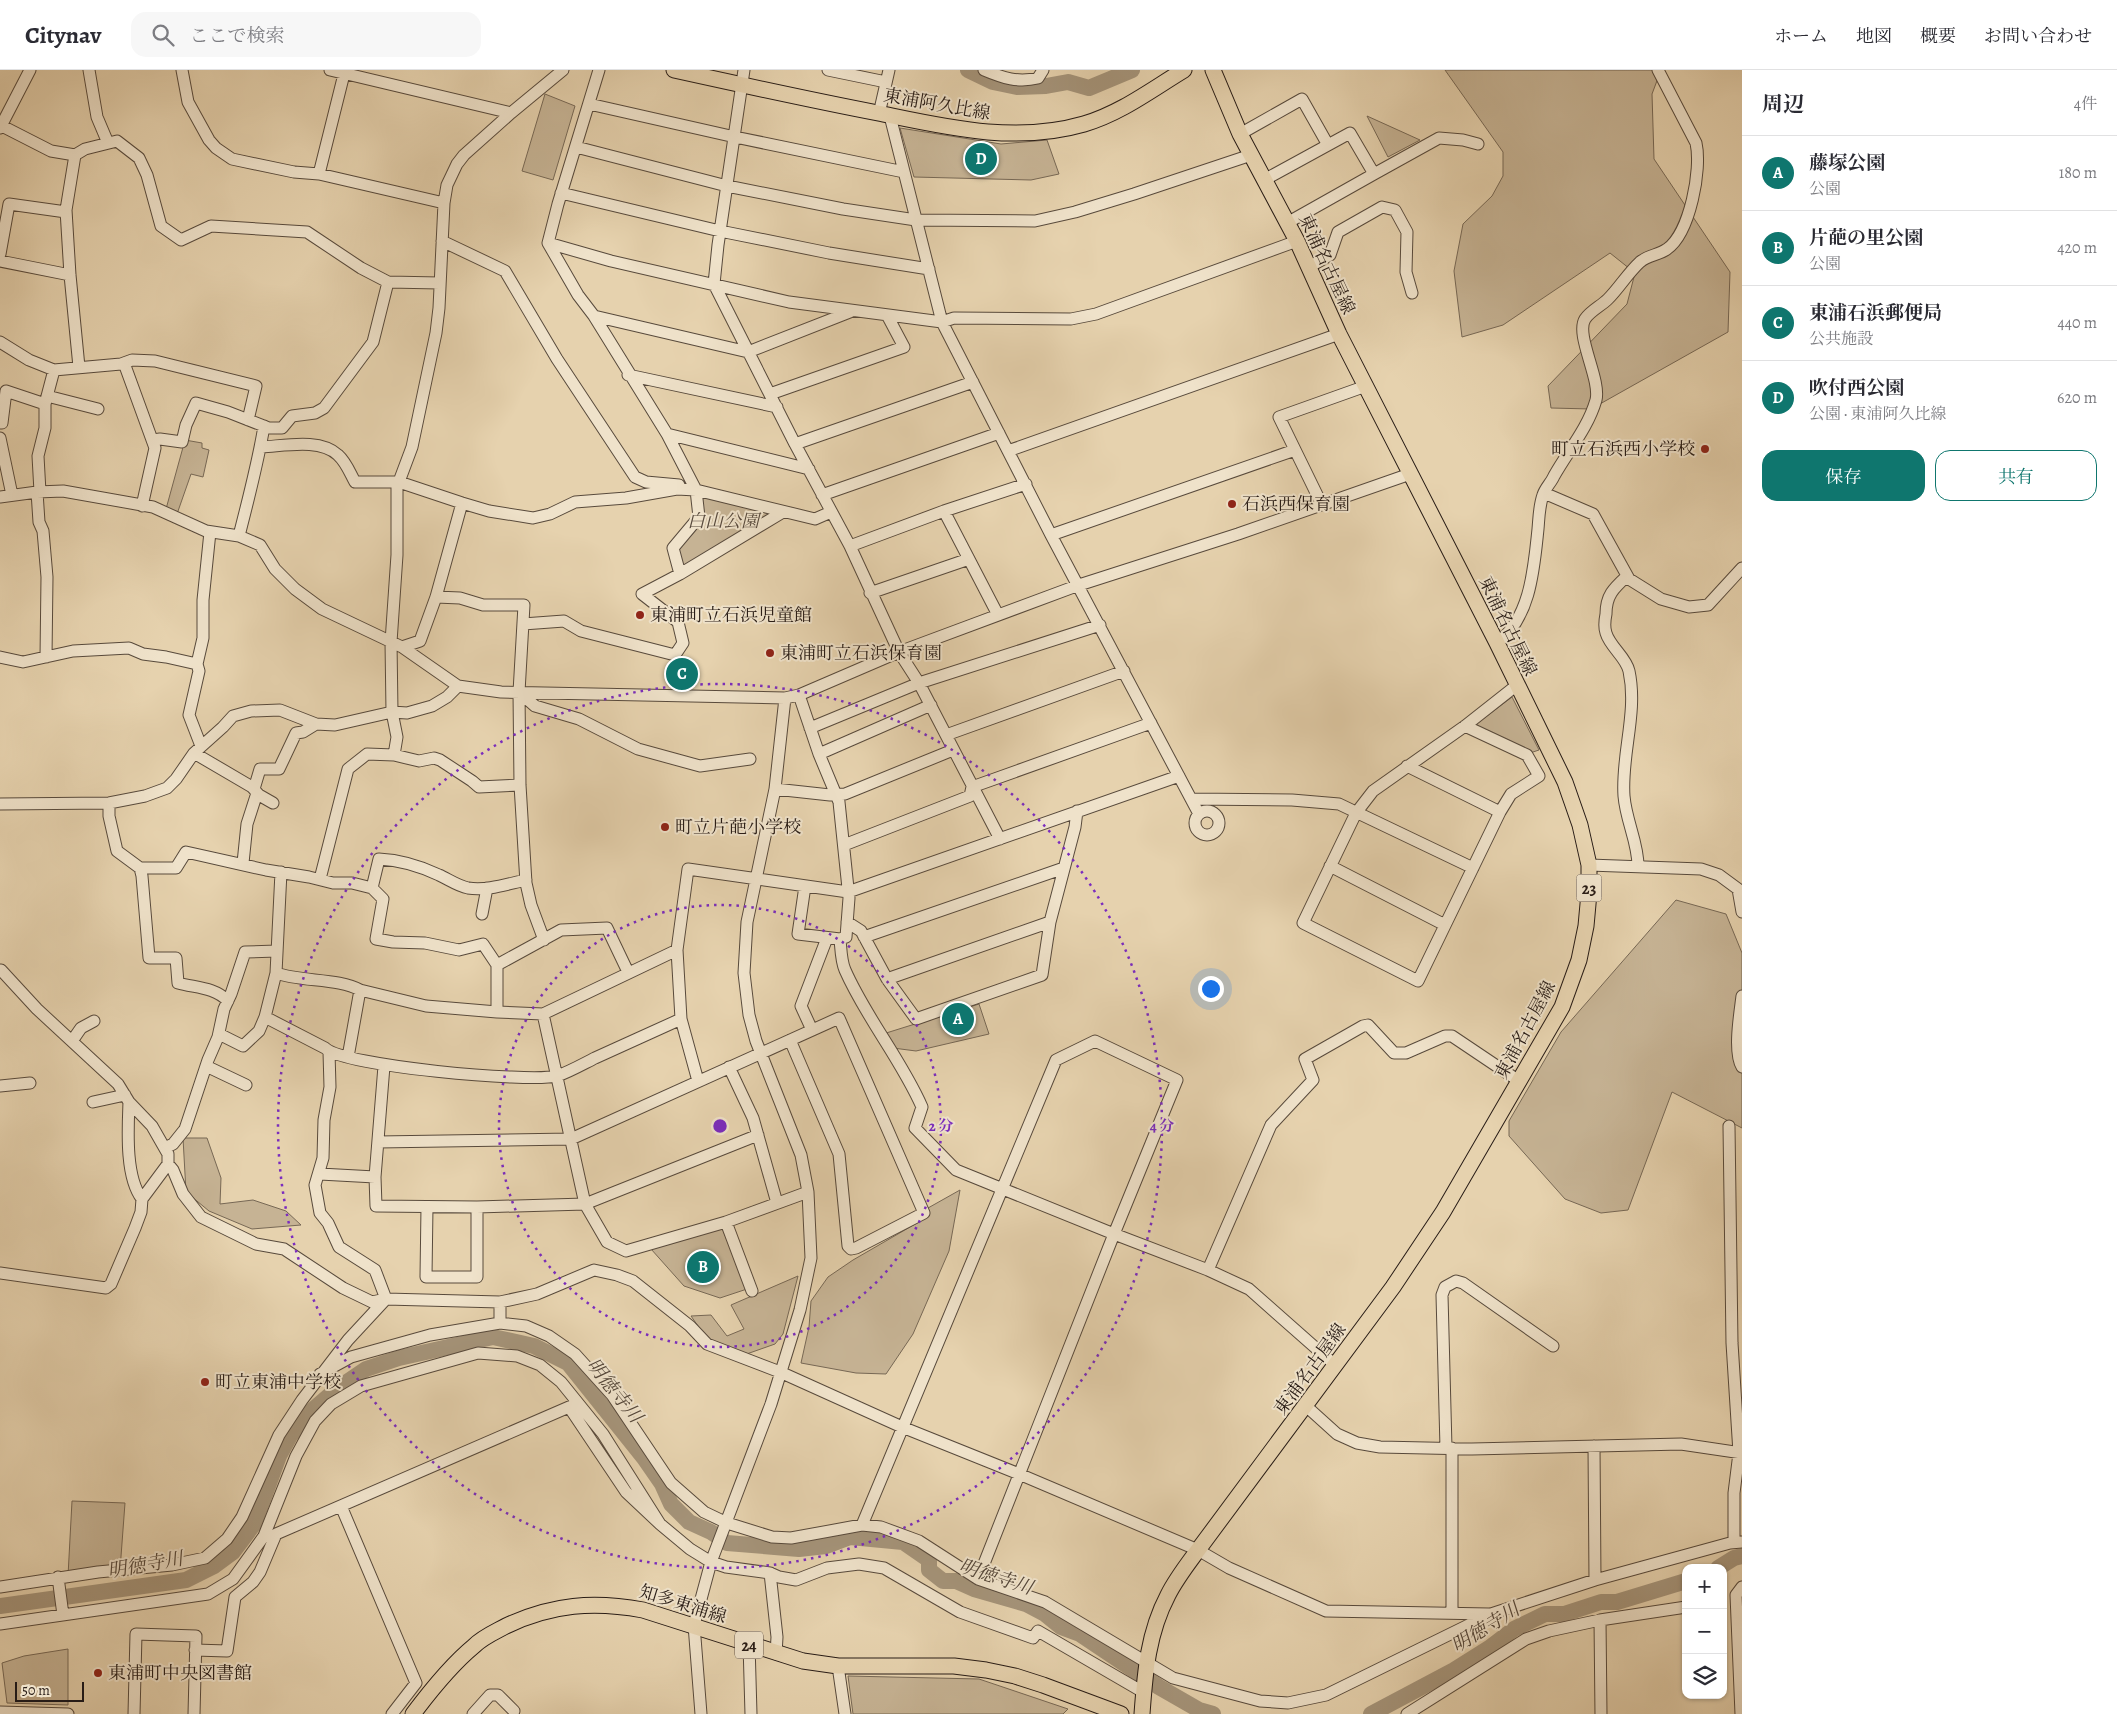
<!DOCTYPE html>
<html lang="ja">
<head>
<meta charset="utf-8">
<style>
	body { margin:0; font-family:Alegreya,"Noto Serif JP",serif; background:#f7f7f7; color:#2b2b33 }
	.controls { position:absolute; right:15px; bottom:15px; display:grid; overflow:hidden; border-radius:10px; box-shadow:0 1px 4px #0004 }
	.controls button { width:45px; height:45px; display:grid; place-items:center; padding:0; border:0; border-bottom:1px solid #e1e1e2; background:#fff; color:#2b2b33; font:25px sans-serif }
	.scale { position:absolute; left:15px; bottom:12px; width:69px; box-sizing:border-box; padding-left:5px; border:2px solid #281c16; border-top:0; font-size:14px; line-height:18px; white-space:nowrap; color:#281c16; -webkit-text-stroke:4px #efe2ca; paint-order:stroke }
	.you { position:absolute; left:1210px; top:918px; width:18px; height:18px; margin:-12px; border:4px solid #fff; border-radius:50%; background:#1a73e8; box-shadow:0 0 0 8px #1a73e833 }
	.badge { display:grid; place-items:center; width:32px; height:32px; border-radius:50%; background:#0f766e; color:#fff; font-size:16px; font-weight:700 }
	.pin { position:absolute; translate:-50% -50%; border:2px solid #fff; box-shadow:0 1px 5px #0006 }
	.list { margin:0; padding:0; list-style:none }
	h2 { display:flex; justify-content:space-between; align-items:center; height:65px; margin:0; padding:0 20px; font-size:21px }
	h2 small { font-size:16px; font-weight:400; color:#7c7c81 }
	.list li { display:grid; grid-template-columns:32px 1fr auto; gap:15px; align-items:center; box-sizing:border-box; height:75px; padding:0 20px; border-top:1px solid #e1e1e2 }
	.list b { display:block; font-size:19px; white-space:nowrap }
	.list p { margin:0; font-size:16px; white-space:nowrap; color:#7c7c81 }
	.list em { font-size:16px; font-style:normal; color:#7c7c81 }
	.actions { display:flex; gap:10px; padding:15px 20px }
	.actions a { flex:1; padding:11px 0; border:1px solid #0f766e; border-radius:15px; text-align:center; font-size:18px; color:#0f766e }
	.actions .main { background:#0f766e; color:#fff }
	.icon { flex:none; width:28px; height:28px; fill:none; stroke:currentColor; stroke-width:2; stroke-linecap:round; stroke-linejoin:round }
	.map { position:relative; flex:none; width:1742px; height:1644px; overflow:hidden }
	header { display:flex; align-items:center; gap:30px; box-sizing:border-box; height:70px; padding:0 25px; background:#fff; border-bottom:1px solid #e1e1e2 }
	header strong { font-size:24px }
	nav { display:flex; gap:28px; margin-inline-start:auto; font-size:18px }
	.search { width:350px; height:45px; background:#f7f7f7; display:flex; align-items:center; gap:12px; box-sizing:border-box; padding:0 18px; border-radius:15px; color:#7c7c81; font-size:19px }
	main { display:flex }
	aside { flex:1; background:#fff }
	.map>svg:first-child { display:block }
	.green { fill:#c6b394; stroke:#776855 }
	.lines { fill:none; stroke-linecap:round; stroke-linejoin:round }
	.river { stroke:#a5947a; stroke-width:16 }
	.minor-casing { stroke:#584a3c; stroke-width:13 }
	.major-casing { stroke:#281c16; stroke-width:17 }
	.minor { stroke:#efe2ca; stroke-width:11 }
	.major { stroke:#e6d2ae; stroke-width:15 }
	.ring { fill:none; stroke:#7b2cbf; stroke-width:2.5; stroke-dasharray:2.5 5 }
	.poi-dot { fill:#8f2418; stroke:#efe2ca; stroke-width:2 }
	.labels { text-anchor:middle; stroke-width:4; stroke-linejoin:round; paint-order:stroke }
	.shield { fill:#efe2ca; stroke:#64574c; stroke-width:1 }
	.shield-label { font-size:16px; font-weight:bold; fill:#281c16 }
	.street-label { font-size:18px; fill:#281c16; stroke:#efe2ca }
	.poi-label { font-size:18px; fill:#281c16; stroke:#efe2ca; text-anchor:start }
	.park-label { font-size:18px; font-style:italic; fill:#57493c; stroke:#efe2ca }
	.water-label { font-size:19px; font-style:italic; fill:#544639; stroke:#efe2ca }
	.centre { fill:#7b2cbf; stroke:#efe2ca; stroke-width:2.5 }
	.ring-label { font-size:15px; text-anchor:middle; font-weight:bold; fill:#7b2cbf; stroke:#efe2ca; stroke-width:4; stroke-linejoin:round; paint-order:stroke }
</style>
</head>
<body>
<header>
<strong>Citynav</strong>
<div class="search"><svg class="icon" aria-label="search" viewBox="0 0 24 24"><circle cx="10" cy="10" r="6"/><path d="M15 15l6 6"/></svg>ここで検索</div>
<nav><a>ホーム</a><a>地図</a><a>概要</a><a>お問い合わせ</a></nav>
</header>
<main>
<div class="map">
<svg width="1742" height="1644" viewBox="0 0 1742 1644">
	<rect width="100%" height="100%" fill="#e6d2ae"/>
	<filter id="stains"><feTurbulence type="fractalNoise" baseFrequency=".004" numOctaves="4"/><feColorMatrix values="0 0 0 0 .2 0 0 0 0 .09 0 0 0 0 .02 0 0 0 .5 -.17"/></filter>
	<radialGradient id="worn" r=".72"><stop offset=".6" stop-color="#630" stop-opacity="0"/><stop offset="1" stop-color="#630" stop-opacity=".3"/></radialGradient>
	<path class="green" d="M1445 0H1661L1652 24 1654 89 1730 202 1728 262 1591 339 1551 338 1548 316 1627 234 1635 203 1610 183 1503 255 1462 267 1454 201 1463 154 1492 126 1503 106V82Z
		M545 24 575 36 553 110 522 101Z
		M1367 46 1420 70 1388 87Z
		M900 58 1001 74 1047 70 1059 104 1031 110 914 107Z
		M185 370 202 373V378L209 380 203 407 191 404 177 444 166 439Z
		M701 425 770 444 683 496 678 480 705 450Z
		M1512 627 1539 680 1530 683 1475 655Z
		M1676 830 1726 844 1742 883V1058L1672 1022 1628 1140 1601 1143 1565 1129 1509 1066V1051L1561 962Z
		M979 934 989 964 916 981 893 978 883 964Z
		M183 1068H207L221 1108 220 1134 253 1130 286 1141 301 1155 252 1159 209 1141 186 1122Z
		M960 1120 949 1181 913 1264 886 1304 856 1303 801 1293 809 1257 811 1231 828 1207 853 1190 929 1146 928 1138Z
		M722 1158 747 1219 720 1228 684 1216 651 1179Z
		M798 1206 783 1264 775 1274 741 1286 707 1269 691 1246 711 1245 727 1266 744 1259 731 1235Z
		M72 1431 125 1433 120 1500 68 1506Z
		M68 1579V1635L7 1633 2 1593 24 1586Z
		M848 1606 979 1609 1068 1639 1063 1644H853Z"/>
	<g class="lines">
		<path class="river" d="M968 0 993 12 1017 17 1046 16 1068 12 1089 18 1132 0
			M1718 1498 1734 1488 1742 1486
			M0 1536 186 1510 214 1496 233 1482 254 1454 279 1386 290 1366 310 1342 338 1318 366 1299 399 1288 493 1267 534 1276 568 1293 644 1388 662 1414 671 1434 689 1452 711 1462 727 1473 799 1479 826 1476 850 1467 903 1472 929 1490V1500L943 1511H956L974 1519 1026 1534 1045 1544 1061 1557 1080 1564 1159 1617 1199 1640 1213 1644
			M1371 1644 1454 1600 1489 1578 1514 1559 1545 1544H1564L1601 1532H1617L1686 1511"/>
		<defs>
			<path id="minor" d="M89 0 97 47 108 73
				M182 0 188 32 209 70 216 78 232 89 294 102 319 104 444 133
				M330 0 511 43
				M599 0 558 134 548 173 578 225 594 246 667 364 696 420 815 449 831 442
				M744 0 718 175 714 214 795 374 850 476 899 582 919 613 1000 769
				M828 0 886 12
				M984 0C1003 8 1018 13 1038 8L1043 0
				M589 34 735 67 904 102
				M879 44 889 0
				M890 46 942 252 1051 465 1199 744
				M0 55 51 81 75 85 85 79 117 71 139 88 147 105 161 156 181 170 211 156 307 162 361 198 388 212 440 213
				M0 58 30 0
				M1240 64 1302 29 1328 75
				M576 77 727 116 843 139 916 150 1035 151 1075 142 1134 124 1251 85
				M75 85 66 140 70 205 79 297
				M319 104 344 4
				M1374 104 1439 68 1463 70 1478 74
				M1264 110 1350 63 1374 104 1287 153
				M561 123 720 161 829 183 929 199
				M442 171 505 201 557 289 635 407 646 412 679 415
				M548 173 611 191 789 232 942 252 954 248 1071 249 1096 244 1297 171
				M0 184 9 134 66 142
				M0 191 70 205
				M1309 197 1330 185 1338 162 1382 137 1395 140 1407 162 1406 202 1412 223
				M594 246 748 282 850 242
				M0 272 29 290 54 300 121 294 132 290 155 291 256 316 248 350
				M124 293 155 378 142 436
				M628 305 777 337
				M770 324 904 277 887 245
				M47 326 98 339
				M0 353H2L6 321 45 334
				M667 364 809 399
				M0 368 12 425
				M153 370 160 369 182 372 186 355 196 333 228 342 269 358H282L292 346 315 343 324 338 373 272 388 212
				M795 374 973 312
				M262 377C284 376 320 368 338 385 346 392 350 403 355 412H399L462 433 489 441 533 448 550 444 575 432 626 428 677 419 696 420
				M1008 381 1339 264
				M37 422 39 452 43 461 47 507 46 587
				M40 422 38 386 45 358V334L54 300
				M1544 423 1593 444 1629 509 1661 529 1689 537 1708 535 1742 498
				M822 425 999 363
				M0 427 37 422 63 421 153 437 206 461 239 466 260 475 275 499 295 519 322 539 402 577 458 616 501 622 785 628 799 625 899 582 1079 515 1238 464 1410 404
				M1322 435 1279 347 1366 316
				M944 441 998 545
				M1051 465 1295 380
				M239 466C248 430 258 393 264 356
				M850 476 944 441 1026 414
				M680 504 783 442
				M1627 506C1614 518 1606 525 1606 544 1605 549 1604 557 1606 563 1610 577 1626 587 1629 601 1638 643 1621 684 1624 726 1626 751 1638 772 1638 796
				M870 523 969 489
				M436 527 460 528 483 535H524L519 622 520 715 526 813 531 835 544 870
				M523 554 564 551 581 561 675 585 683 573 678 552 642 524 680 504 673 478 699 447 696 420
				M1497 573C1531 548 1534 497 1538 459 1539 448 1539 436 1543 425 1545 418 1551 413 1554 406 1568 381 1588 358 1596 330 1601 309 1575 265 1585 249 1590 241 1601 236 1608 229 1619 218 1628 203 1640 192 1648 185 1659 185 1667 179 1690 163 1702 99 1696 73L1658 0
				M402 577 420 571 436 527 462 433
				M0 587 23 592 73 581 129 578 143 584 166 587 197 594
				M519 622 535 636 579 649 638 679 700 696 750 689
				M799 625 819 684 839 732 849 828 846 867 840 869 798 864 805 816
				M1465 656 1527 685 1539 706 1511 724 1500 742 1418 911 1303 853 1356 743 1373 721 1465 656 1517 615
				M810 658 919 613 1100 555
				M946 665 1124 601
				M201 676 189 645 199 601 197 594 203 568V530L210 462
				M194 683 252 717 259 725 273 733
				M819 684 931 635
				M394 685 397 667 392 642 391 572 397 485V417L412 377 436 263 439 238 444 133 447 115 457 94 464 85 511 43 563 0
				M1407 696 1500 742
				M254 719 260 699H279L296 663 303 662 316 654
				M775 719 830 725 845 724 953 680
				M1191 729 1292 730 1339 734 1473 798
				M109 733V746L117 781 140 798 142 806 149 888H176L178 913C196 918 214 917 228 931
				M0 734 109 733 145 726 167 718 176 709 194 683 223 657 233 646 251 641 280 640 316 654 335 655 392 642 407 643 432 636 447 627 458 616
				M1195 753a12 12 0 1 1 24 0a12 12 0 1 1-24 0Z
				M844 775 970 726 972 717 1151 653
				M243 793 247 754 257 723
				M1589 795 1701 799 1719 805 1738 819 1742 842
				M1330 796 1445 855
				M140 798H176L186 782 266 800 309 807 333 813H352L372 818 383 829 376 869 393 872 425 873 459 880 483 874 497 895
				M320 809 348 699 367 684 394 685 419 691 434 688 440 690 472 711 479 717 520 715
				M372 818 379 789C400 790 420 796 439 805 448 809 458 816 468 818 487 821 507 814 526 810
				M482 844 487 818
				M847 852 861 861 887 909 916 949 1042 905 1050 852 1075 757 1077 741
				M864 867 1064 798
				M840 869C841 879 841 891 845 900 866 948 901 989 922 1037L915 1058 956 1100 1114 1164 1208 1200 1249 1219 1335 1295
				M1 900 37 939 118 1014 129 1032 152 1056 168 1084V1094L173 1100 183 1124 201 1147 256 1174 284 1179 343 1218 372 1232 386 1229 500 1232V1253
				M276 903C301 912 339 908 360 920
				M887 909 1050 852
				M1742 926C1740 943 1733 982 1742 997
				M497 942V895L561 860 607 858 628 902
				M543 944 585 1134 607 1172 626 1181 726 1152 808 1122
				M265 947 325 978C343 996 529 1013 557 1006 569 1002 583 994 595 988 624 975 652 962 681 949
				M812 960 801 936 827 868
				M219 964 243 976 259 961 265 947 276 903 281 802
				M72 971 81 958 94 951
				M329 982 330 1017 324 1050 323 1088 315 1115 320 1143 328 1153 339 1177 375 1200 386 1229
				M348 987 360 920 426 936 497 942 543 944 677 880
				M206 996 246 1015
				M384 996 375 1107 376 1136 477 1137 585 1134 758 1065
				M729 997 753 1048 777 1133
				M698 1011 681 949 677 880 688 799 848 822 1179 706
				M0 1016 30 1013
				M93 1032 125 1025
				M129 1032C128 1059 125 1107 142 1129
				M1729 1056 1732 1273 1739 1383 1734 1423V1472
				M378 1072 571 1069 839 948 924 1143 856 1178 851 1179 848 1176 839 1084 790 970
				M165 1078 173 1074 185 1059 208 990 218 967 224 939 231 924 245 882 277 881
				M320 1104 375 1107
				M427 1137 426 1207H477V1137
				M726 1152 752 1221
				M1208 1200 1271 1055 1313 1010 1305 989 1363 956 1368 955 1394 983H1406L1445 966H1452L1519 1011
				M0 1203 106 1218 111 1214 135 1158 141 1142 142 1129 168 1094
				M500 1232 537 1224 594 1200 617 1205 633 1211 690 1256 707 1274 780 1302 902 1357 1019 1404 1198 1480 1229 1498 1326 1541 1489 1544
				M320 1304 351 1287 430 1265 500 1253 526 1256 549 1266 575 1284 612 1325 671 1413 704 1442 727 1453 772 1467 791 1468 862 1455 881 1457 919 1471 978 1509 1045 1532 1173 1608 1260 1631 1288 1633 1326 1625 1491 1544 1595 1510 1730 1473 1742 1472
				M1306 1336 1337 1364 1357 1373 1380 1377 1472 1379 1681 1374 1742 1383
				M1594 1376 1595 1510
				M1446 1378 1442 1225 1445 1217 1456 1211 1463 1213 1553 1276
				M1452 1378V1543
				M341 1436 416 1613 392 1644
				M862 1455 1056 990 1095 971 1177 1010 1114 1164 978 1509
				M770 1503 779 1507 796 1510 827 1498 859 1494 884 1498 960 1542 1033 1568 1038 1561 1143 1622
				M58 1507 63 1545
				M0 1517 98 1502 172 1495 205 1488 227 1469 242 1447 279 1365 302 1330 348 1270 386 1229
				M1600 1550 1601 1644
				M0 1554 208 1524 233 1509 264 1466 296 1386 315 1351 331 1334 361 1316 478 1283 517 1286 540 1295 561 1312 603 1364 660 1454
				M749 1574 751 1644
				M195 1580 227 1581 235 1527 253 1512 260 1502 276 1464 569 1337 626 1422 660 1454 690 1479 711 1492 726 1497 770 1503 777 1567 776 1584
				M838 1596 845 1644
				M0 1642 68 1644
				M134 1644 136 1564 196 1566 194 1644
				M473 1644 490 1625H498L514 1641
				M701 1644 694 1555 711 1492 771 1334 800 1240 811 1188 808 1122 801 1085 756 971 749 945 744 903 747 852 775 719 785 628
				M1407 1644 1526 1569 1549 1561 1600 1550 1686 1537
				M1741 1644 1736 1525 1742 1517"/>
			<path id="major" d="M674 0C742 15 810 30 878 43 946 57 1015 74 1084 54 1121 43 1151 20 1184 0
				M413 1644C431 1620 451 1595 474 1576 483 1567 495 1562 506 1556 552 1534 594 1531 643 1540L803 1591 838 1596H954L986 1600 1015 1606 1043 1615 1121 1644
				M1142 1644C1145 1602 1148 1563 1168 1525 1176 1509 1187 1495 1198 1480L1393 1217 1443 1142 1562 937 1579 890 1586 856 1589 823V795L1580 755 1565 712 1497 573 1339 264 1297 171 1240 64 1213 0"/>
		</defs>
		<use href="#minor" class="minor-casing"/>
		<use href="#major" class="major-casing"/>
		<use href="#minor" class="minor"/>
		<use href="#major" class="major"/>
	</g>
	<g class="ring">
		<circle cx="720" cy="1056" r="221"/>
		<circle cx="720" cy="1056" r="442"/>
	</g>
	<g class="poi-dot">
		<circle cx="1705" cy="379" r="5"/>
		<circle cx="1232" cy="434" r="5"/>
		<circle cx="640" cy="545" r="5"/>
		<circle cx="770" cy="583" r="5"/>
		<circle cx="665" cy="757" r="5"/>
		<circle cx="205" cy="1312" r="5"/>
		<circle cx="98" cy="1603" r="5"/>
	</g>
	<g class="labels">
		<g class="shield">
			<rect x="1576.5" y="804.5" width="25" height="27" rx="4"/>
			<rect x="735" y="1561.5" width="28" height="27" rx="4"/>
		</g>
		<g class="shield-label">
			<text x="1589" y="824">23</text>
			<text x="749" y="1581">24</text>
		</g>
		<g class="street-label">
			<text transform="translate(937 34) rotate(10)" y="6">東浦阿久比線</text>
			<text transform="translate(1327 194) rotate(65)" y="6">東浦名古屋線</text>
			<text transform="translate(1508 556) rotate(64)" y="6">東浦名古屋線</text>
			<text transform="translate(1525 960) rotate(-62)" y="6">東浦名古屋線</text>
			<text transform="translate(1310 1299) rotate(-54)" y="6">東浦名古屋線</text>
			<text transform="translate(683 1534) rotate(17)" y="6">知多東浦線</text>
		</g>
		<g class="poi-label">
			<text x="1695" y="385" text-anchor="end">町立石浜西小学校</text>
			<text x="1242" y="440">石浜西保育園</text>
			<text x="650" y="551">東浦町立石浜児童館</text>
			<text x="780" y="589">東浦町立石浜保育園</text>
			<text x="675" y="763">町立片葩小学校</text>
			<text x="215" y="1318">町立東浦中学校</text>
			<text x="108" y="1609">東浦町中央図書館</text>
		</g>
		<g class="park-label">
			<text x="723" y="457">白山公園</text>
		</g>
		<g class="water-label">
			<text transform="translate(615 1320) rotate(51)" y="7">明徳寺川</text>
			<text transform="translate(145 1494) rotate(-10)" y="7">明徳寺川</text>
			<text transform="translate(996 1506) rotate(18)" y="7">明徳寺川</text>
			<text transform="translate(1485 1557) rotate(-32)" y="7">明徳寺川</text>
		</g>
	</g>
	<circle cx="720" cy="1056" r="8" class="centre"/>
	<g class="ring-label">
		<text x="941" y="1061">2 分</text>
		<text x="1162" y="1061">4 分</text>
	</g>
	<rect width="100%" height="100%" filter="url(#stains)"/>
	<rect width="100%" height="100%" fill="url(#worn)"/>
</svg>
<div class="controls">
<button>+</button>
<button>−</button>
<button><svg class="icon" aria-label="layers" viewBox="0 0 24 24"><path d="M12 4l9 5-9 5-9-5zM3 14l9 5 9-5"/></svg></button>
</div>
<div class="scale">50 m</div>
<div class="you"></div>
<div class="pin badge" style="left:958px;top:949px">A</div>
<div class="pin badge" style="left:703px;top:1197px">B</div>
<div class="pin badge" style="left:682px;top:604px">C</div>
<div class="pin badge" style="left:981px;top:89px">D</div>
</div>
<aside>
<h2>周辺<small>4件</small></h2>
<ul class="list">
<li><span class="badge">A</span><div><b>藤塚公園</b><p>公園</p></div><em>180 m</em></li>
<li><span class="badge">B</span><div><b>片葩の里公園</b><p>公園</p></div><em>420 m</em></li>
<li><span class="badge">C</span><div><b>東浦石浜郵便局</b><p>公共施設</p></div><em>440 m</em></li>
<li><span class="badge">D</span><div><b>吹付西公園</b><p>公園 · 東浦阿久比線</p></div><em>620 m</em></li>
</ul>
<div class="actions"><a class="main">保存</a><a>共有</a></div>
</aside>
</main>
</body>
</html>
